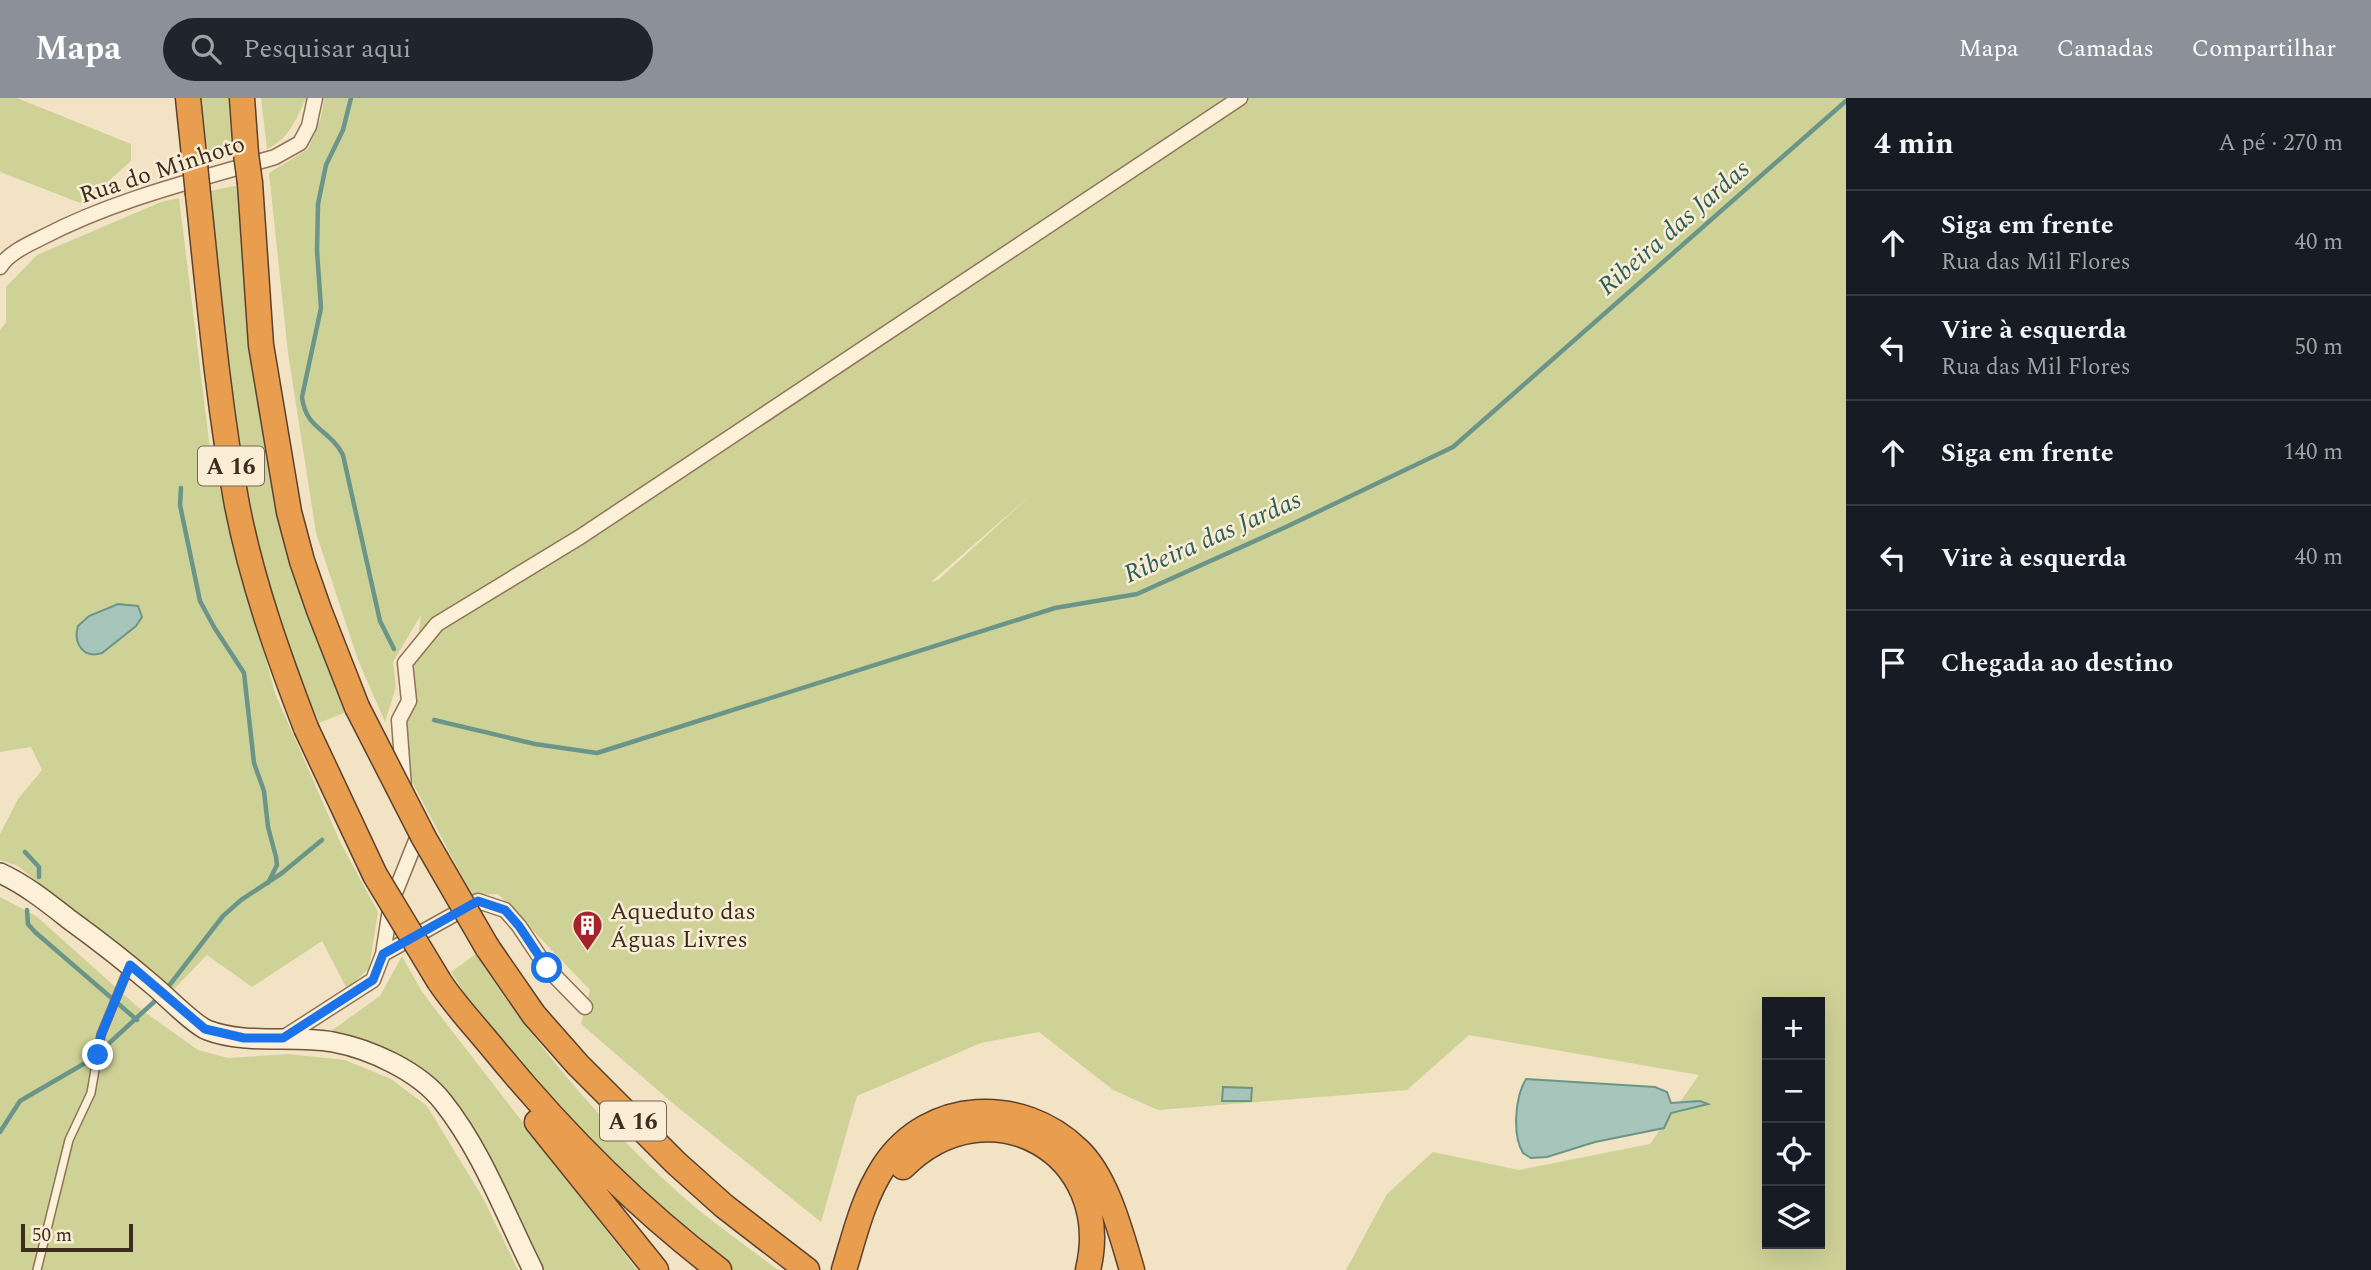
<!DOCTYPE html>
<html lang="pt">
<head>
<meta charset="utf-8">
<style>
	body { margin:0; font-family:Spectral,serif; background:#20242c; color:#f1f3f6 }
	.controls { position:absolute; right:21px; bottom:21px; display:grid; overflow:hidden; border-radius:0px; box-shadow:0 7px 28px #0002 }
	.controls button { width:63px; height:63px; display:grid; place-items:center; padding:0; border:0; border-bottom:2px solid #363941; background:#171b24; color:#f1f3f6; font:35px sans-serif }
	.scale { position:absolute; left:21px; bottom:18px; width:112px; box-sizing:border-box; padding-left:7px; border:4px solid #3e2c1e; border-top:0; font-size:19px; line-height:24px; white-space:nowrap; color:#3e2c1e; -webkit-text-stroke:5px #f9edd5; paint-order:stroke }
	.stop { position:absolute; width:21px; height:21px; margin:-16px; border:5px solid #1a73e8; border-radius:50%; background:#fff }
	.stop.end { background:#1a73e8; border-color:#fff; box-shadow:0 2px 7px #0008 }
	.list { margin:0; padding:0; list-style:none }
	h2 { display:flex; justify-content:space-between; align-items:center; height:91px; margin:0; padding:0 28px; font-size:30px }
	h2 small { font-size:23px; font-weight:400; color:#9ea1a6 }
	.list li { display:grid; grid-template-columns:46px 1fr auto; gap:21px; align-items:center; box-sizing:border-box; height:105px; padding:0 28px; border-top:2px solid #363941 }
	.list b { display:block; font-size:26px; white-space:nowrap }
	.list p { margin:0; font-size:23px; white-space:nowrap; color:#9ea1a6 }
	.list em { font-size:23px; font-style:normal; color:#9ea1a6 }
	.icon { flex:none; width:38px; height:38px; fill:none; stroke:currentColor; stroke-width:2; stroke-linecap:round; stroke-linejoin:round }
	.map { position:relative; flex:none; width:1846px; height:1172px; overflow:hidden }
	header { display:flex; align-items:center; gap:42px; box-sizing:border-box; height:98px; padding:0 35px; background:#8c9099; color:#fff }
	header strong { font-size:33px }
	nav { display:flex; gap:38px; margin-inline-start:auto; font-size:24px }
	.search { width:490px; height:63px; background:#20242c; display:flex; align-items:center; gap:18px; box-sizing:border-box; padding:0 24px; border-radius:38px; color:#9ea1a6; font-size:26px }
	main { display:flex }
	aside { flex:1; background:#171b24 }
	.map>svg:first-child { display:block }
	.green { fill:#ced297; fill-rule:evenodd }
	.water { fill:#a7c5bb; stroke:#6c9589; stroke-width:2 }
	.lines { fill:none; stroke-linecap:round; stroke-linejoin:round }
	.stream { stroke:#6c9589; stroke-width:4.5 }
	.service-casing { stroke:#907359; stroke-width:10 }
	.minor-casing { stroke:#907359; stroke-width:17 }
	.secondary-casing { stroke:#71543c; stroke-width:22 }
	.motorway-casing { stroke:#5d412d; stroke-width:27 }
	.service { stroke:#fcf0d9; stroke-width:7 }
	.minor { stroke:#fcf0d9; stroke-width:14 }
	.secondary { stroke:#fcf0d9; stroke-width:19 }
	.motorway { stroke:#e89d4f; stroke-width:24 }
	.motorway-bridge-casing { stroke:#5d412d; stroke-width:27; stroke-linecap:butt }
	.motorway-bridge { stroke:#e89d4f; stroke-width:24 }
	.route { stroke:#1a73e8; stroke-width:9 }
	.labels { text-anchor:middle; stroke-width:5; stroke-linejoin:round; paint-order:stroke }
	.shield { fill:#f9edd5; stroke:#766655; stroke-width:2 }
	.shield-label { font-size:23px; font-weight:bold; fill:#3e2c1e }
	.street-label { font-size:24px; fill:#3e2c1e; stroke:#f9edd5 }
	.poi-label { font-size:24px; fill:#3e2c1e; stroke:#f9edd5; text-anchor:start }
	.water-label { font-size:26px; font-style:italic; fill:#2c5f5a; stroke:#f9edd5 }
</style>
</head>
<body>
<header>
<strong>Mapa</strong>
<div class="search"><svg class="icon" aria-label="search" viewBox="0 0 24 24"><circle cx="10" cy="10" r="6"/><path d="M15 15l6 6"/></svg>Pesquisar aqui</div>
<nav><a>Mapa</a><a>Camadas</a><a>Compartilhar</a></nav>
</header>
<main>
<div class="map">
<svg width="1846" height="1172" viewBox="0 0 1846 1172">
	<rect width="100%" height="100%" fill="#f2e3c5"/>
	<path class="green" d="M0 0H17L131 46V63L83 106 0 74Z
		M201 0H232L239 56 209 63Z
		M261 0H306C296 22 289 41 267 51Z
		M324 0H1846V1172H1346L1387 1096 1433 1054 1519 1072 1650 1046 1699 977 1469 937 1407 992 1158 1012 1113 992 1039 934 981 945 857 998 821 1124 675 1007 581 926 590 892 498 796 472 797 410 680 406 625 421 517 393 564 396 589 385 624 358 562 316 435 288 255 269 75 308 51 321 19ZM1031 397 938 482 932 484V483ZM1767 904H1820V1146H1767Z
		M239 87 263 320 351 612 319 625C294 563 272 502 255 438 226 326 220 209 211 93Z
		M179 100 211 359 275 595 341 746 378 814 369 870 347 891 322 843 252 889 207 857 172 893 18 768 0 762V736L18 701 42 672 31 649 0 654V232L6 224V189L37 157 161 104Z
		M0 799 36 818 139 910 198 952 228 960 288 956 345 962 391 981 427 1008 483 1100 518 1172H0Z
		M476 856C538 952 614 1041 701 1114 726 1134 753 1153 778 1172H730L619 1079 484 926 451 874Z
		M402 858 422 894 637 1172H541L448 999 416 967 376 947 331 933 380 898Z"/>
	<path class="water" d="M118 506 138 508 142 519 136 528 102 555C83 561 73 545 78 528L89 518Z
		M1526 981 1655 989 1667 994 1671 1005 1700 1003 1708 1006 1671 1015 1664 1030 1595 1044 1547 1059 1531 1060 1523 1055C1512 1037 1515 999 1526 981Z
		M1223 989 1252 990 1251 1003H1222Z"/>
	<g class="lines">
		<path class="stream" d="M351 0 343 32 326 67 318 106 317 153 321 210 302 299C306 332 329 330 343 357L380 523 394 551
			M181 390 180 407 200 503 214 529 244 575 254 665 264 693 268 729 276 759 277 767 268 785
			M434 622 535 646 597 655 1055 510 1137 496 1288 428 1453 349 1846 3
			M25 754 39 769V779
			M27 812 28 826 35 834 137 922
			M168 889 223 818 241 802 282 775 322 742
			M0 1034 20 1003 92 961 156 902"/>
		<defs>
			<path id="service" d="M37 1172 69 1042 91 995 101 937 128 871"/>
			<path id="minor" d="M0 169C8 155 29 146 43 139 116 101 197 82 275 59L300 45 309 28 315 0
				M404 690 399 622 409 603 405 565 437 526 580 439 1240 0
				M383 856 478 803 505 812 519 828 547 870 585 909
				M283 940 373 882 383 856 391 805 419 735 417 729"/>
			<path id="secondary" d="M0 775C26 787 47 804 70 822 99 843 127 865 154 888 166 898 193 926 207 932 246 947 292 937 333 944 370 951 419 973 443 1004 482 1053 505 1116 533 1172"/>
			<path id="motorway" d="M188 0 195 67
				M242 0 246 56
				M250 85 261 247 289 414 302 463 319 512 357 609
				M198 96C209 200 218 304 237 407 252 484 278 557 306 630
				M487 849 534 917 578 967 676 1065 724 1108 807 1172
				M439 883C454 906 474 927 492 949 559 1031 635 1108 719 1172
				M537 1024 656 1172
				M903 1069C989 983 1116 1055 1088 1172
				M844 1172C855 1136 863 1100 884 1068 928 1001 1022 997 1078 1052 1107 1079 1121 1135 1132 1172"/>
		</defs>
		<use href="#service" class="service-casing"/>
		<use href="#minor" class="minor-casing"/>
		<use href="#secondary" class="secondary-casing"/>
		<use href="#motorway" class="motorway-casing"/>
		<use href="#service" class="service"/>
		<use href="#minor" class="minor"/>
		<use href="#secondary" class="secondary"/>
		<use href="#motorway" class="motorway"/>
		<defs>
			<path id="motorway-bridge" d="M246 56 250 85
				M195 67 198 96
				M357 609 424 740 487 849
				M306 630 375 777 439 883"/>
		</defs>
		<use href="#motorway-bridge" class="motorway-bridge-casing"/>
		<use href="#motorway-bridge" class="motorway-bridge"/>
	</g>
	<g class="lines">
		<path class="route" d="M98 957 101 937 130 867 205 931 244 940H283L373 882 383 856 478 803 505 812 519 828 547 870"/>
	</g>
	<defs>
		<symbol id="building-pin" viewBox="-11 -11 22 30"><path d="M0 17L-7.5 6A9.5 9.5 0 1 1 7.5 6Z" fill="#a5232a" stroke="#f9edd5"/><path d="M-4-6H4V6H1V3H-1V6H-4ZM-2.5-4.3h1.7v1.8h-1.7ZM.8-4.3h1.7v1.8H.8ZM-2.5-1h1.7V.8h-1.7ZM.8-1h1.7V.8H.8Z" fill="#fff"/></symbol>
	</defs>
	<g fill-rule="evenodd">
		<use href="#building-pin" x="570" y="810" width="35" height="47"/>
	</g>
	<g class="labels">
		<g class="shield">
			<rect x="198" y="348.5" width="66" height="39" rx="5"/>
			<rect x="600" y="1003.5" width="66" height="39" rx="5"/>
		</g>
		<g class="shield-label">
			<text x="231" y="376">A 16</text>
			<text x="633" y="1031">A 16</text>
		</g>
		<g class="street-label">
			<text transform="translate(162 71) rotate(-18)" y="8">Rua do Minhoto</text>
		</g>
		<g class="poi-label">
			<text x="610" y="821">Aqueduto das<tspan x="610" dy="28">Águas Livres</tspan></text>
		</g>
		<g class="water-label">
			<text transform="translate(1673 129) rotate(-41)" y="9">Ribeira das Jardas</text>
			<text transform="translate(1212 438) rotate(-24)" y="9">Ribeira das Jardas</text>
		</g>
	</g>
</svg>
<div class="controls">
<button>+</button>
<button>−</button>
<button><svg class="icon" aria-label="locate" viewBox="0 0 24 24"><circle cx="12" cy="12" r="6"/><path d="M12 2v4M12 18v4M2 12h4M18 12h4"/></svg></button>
<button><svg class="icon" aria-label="layers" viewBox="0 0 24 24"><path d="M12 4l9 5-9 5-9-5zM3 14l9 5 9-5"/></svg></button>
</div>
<div class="scale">50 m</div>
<div class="stop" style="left:547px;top:870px"></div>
<div class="stop end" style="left:98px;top:957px"></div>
</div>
<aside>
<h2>4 min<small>A pé · 270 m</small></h2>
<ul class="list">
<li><svg class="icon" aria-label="ahead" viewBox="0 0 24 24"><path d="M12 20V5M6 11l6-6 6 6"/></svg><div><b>Siga em frente</b><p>Rua das Mil Flores</p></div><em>40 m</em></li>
<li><svg class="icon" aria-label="left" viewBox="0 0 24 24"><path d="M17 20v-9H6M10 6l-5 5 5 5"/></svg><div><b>Vire à esquerda</b><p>Rua das Mil Flores</p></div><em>50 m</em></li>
<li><svg class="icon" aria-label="ahead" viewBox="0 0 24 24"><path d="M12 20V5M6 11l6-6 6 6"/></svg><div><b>Siga em frente</b></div><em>140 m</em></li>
<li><svg class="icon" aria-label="left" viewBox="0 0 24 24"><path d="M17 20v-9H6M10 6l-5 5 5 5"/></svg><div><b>Vire à esquerda</b></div><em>40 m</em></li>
<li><svg class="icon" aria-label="arrive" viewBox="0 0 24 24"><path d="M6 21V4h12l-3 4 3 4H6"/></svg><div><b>Chegada ao destino</b></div></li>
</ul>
</aside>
</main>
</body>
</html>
